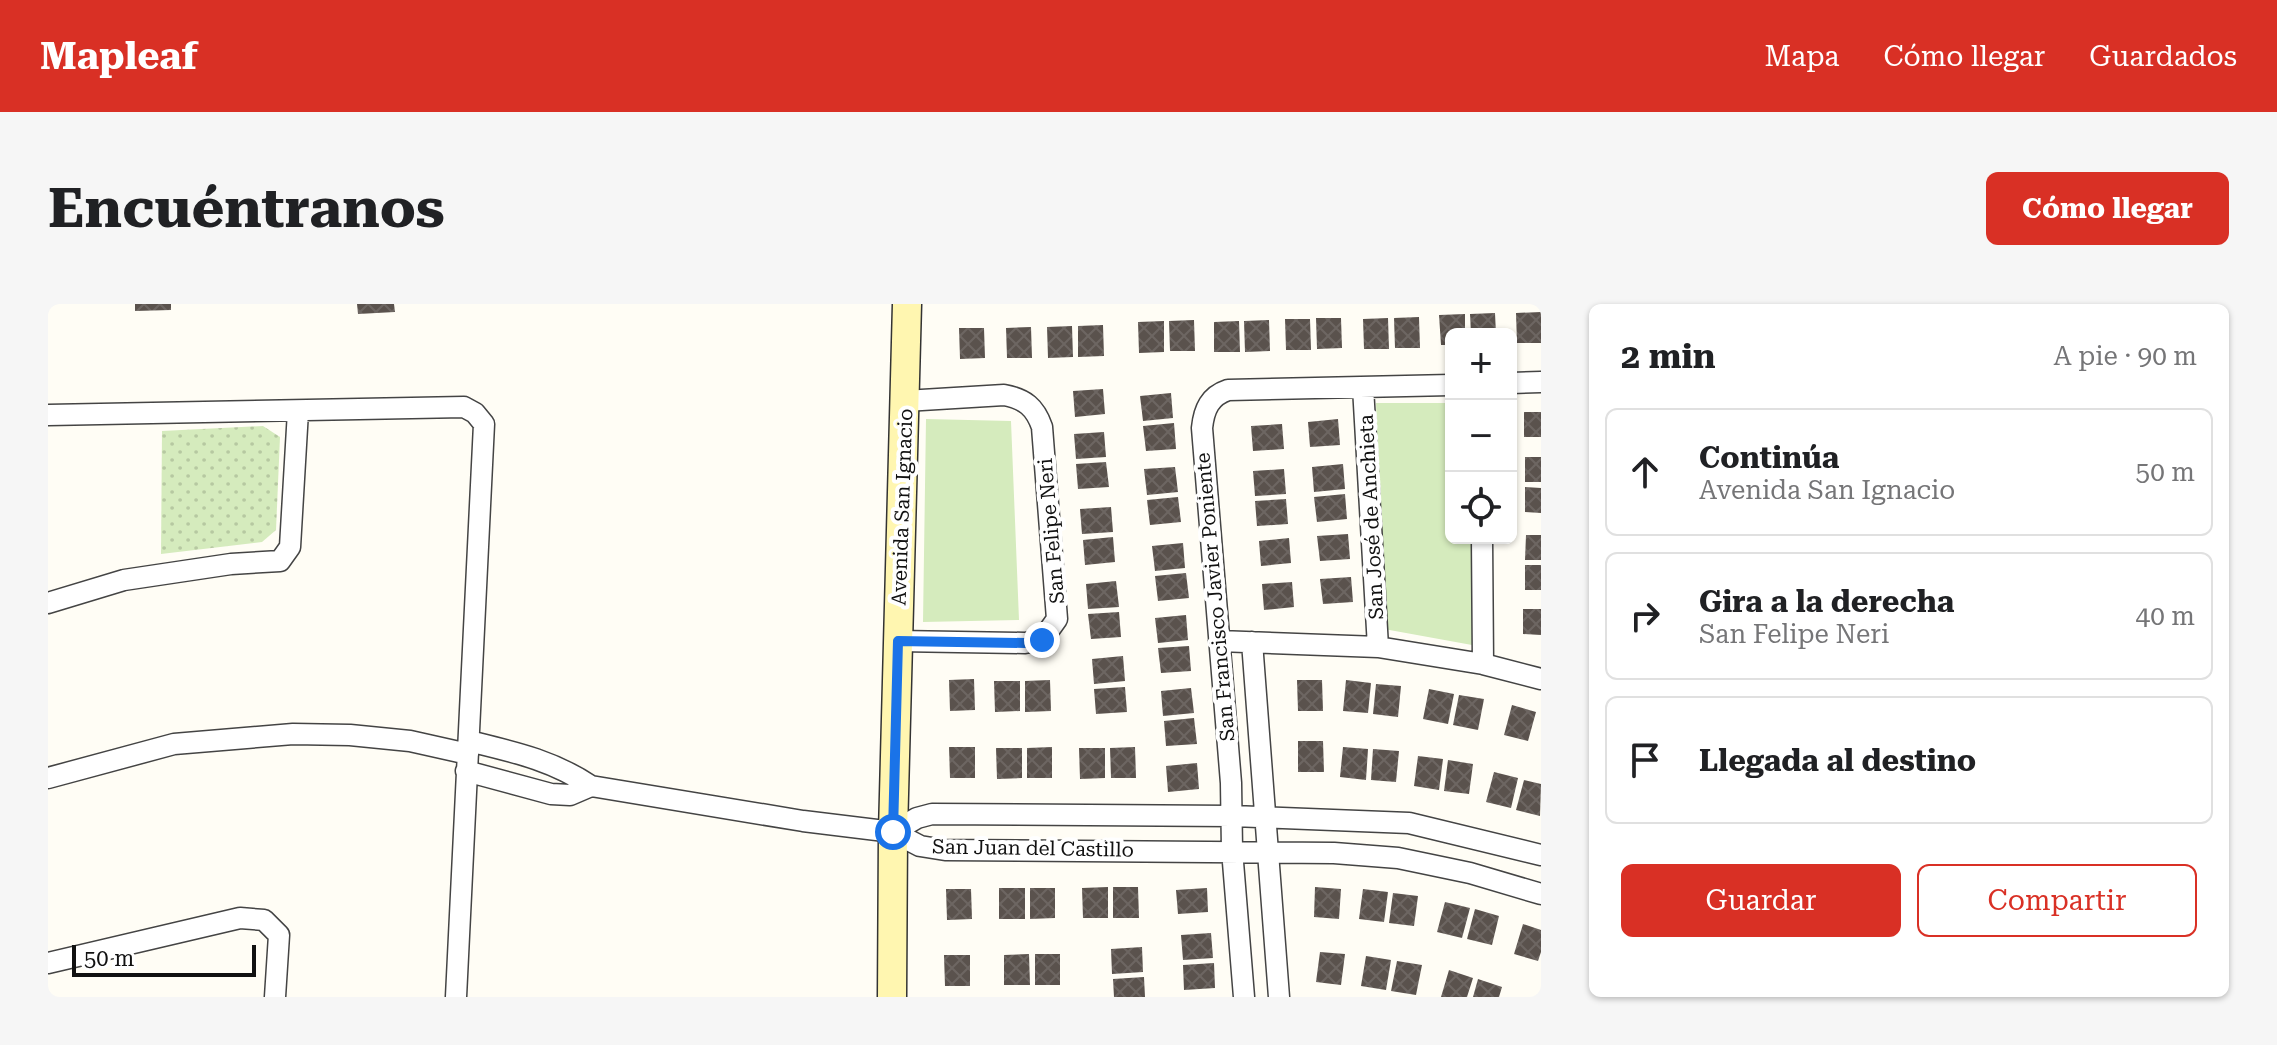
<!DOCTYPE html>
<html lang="es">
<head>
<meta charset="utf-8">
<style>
	body { margin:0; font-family:"Roboto Serif",serif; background:#f6f6f6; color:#202124 }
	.controls { position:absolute; right:24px; top:24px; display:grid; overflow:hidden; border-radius:12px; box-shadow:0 2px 6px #0004 }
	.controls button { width:72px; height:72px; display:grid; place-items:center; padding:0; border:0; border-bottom:2px solid #e0e0e0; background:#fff; color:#202124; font:40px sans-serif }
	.scale { position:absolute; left:24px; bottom:20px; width:184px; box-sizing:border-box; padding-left:8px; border:4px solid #111; border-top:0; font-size:22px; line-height:28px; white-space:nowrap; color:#111; -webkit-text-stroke:6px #fff; paint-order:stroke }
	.stop { position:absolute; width:24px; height:24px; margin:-18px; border:6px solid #1a73e8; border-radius:50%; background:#fff }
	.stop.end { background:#1a73e8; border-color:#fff; box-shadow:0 2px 8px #0008 }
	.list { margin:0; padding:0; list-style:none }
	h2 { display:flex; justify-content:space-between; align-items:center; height:104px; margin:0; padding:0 32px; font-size:34px }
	h2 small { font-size:26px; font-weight:400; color:#757577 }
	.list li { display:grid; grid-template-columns:52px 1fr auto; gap:24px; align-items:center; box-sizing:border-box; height:128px; margin:0 16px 16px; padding:0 16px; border:2px solid #e0e0e0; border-radius:12px }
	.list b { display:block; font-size:30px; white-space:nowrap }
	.list p { margin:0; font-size:26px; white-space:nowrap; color:#757577 }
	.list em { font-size:26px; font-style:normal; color:#757577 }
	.actions { display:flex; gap:16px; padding:24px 32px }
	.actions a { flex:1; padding:18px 0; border:2px solid #d93025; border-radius:12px; text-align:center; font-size:28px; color:#d93025 }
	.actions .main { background:#d93025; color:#fff }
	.icon { flex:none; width:44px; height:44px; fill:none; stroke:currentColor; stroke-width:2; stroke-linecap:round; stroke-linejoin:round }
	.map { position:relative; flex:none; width:1493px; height:693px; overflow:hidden; border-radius:12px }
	header { display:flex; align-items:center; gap:48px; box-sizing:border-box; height:112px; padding:0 40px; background:#d93025; color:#fff }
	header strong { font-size:38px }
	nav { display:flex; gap:44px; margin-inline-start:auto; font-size:28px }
	.intro { display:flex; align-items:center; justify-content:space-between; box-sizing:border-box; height:192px; padding:0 48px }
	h1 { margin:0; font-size:56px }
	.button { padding:20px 36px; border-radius:12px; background:#d93025; color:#fff; font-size:28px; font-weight:700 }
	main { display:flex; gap:48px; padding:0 48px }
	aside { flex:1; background:#fff; border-radius:12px; box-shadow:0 2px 6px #0004 }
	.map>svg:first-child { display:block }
	.grass { fill:#d5ebbd }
	.park { fill:url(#park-dots) }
	.building { fill:url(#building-cross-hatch) }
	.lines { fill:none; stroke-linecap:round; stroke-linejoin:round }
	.minor-casing { stroke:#444; stroke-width:23 }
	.secondary-casing { stroke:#333; stroke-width:31 }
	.minor { stroke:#fff; stroke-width:20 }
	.secondary { stroke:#fff6b0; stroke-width:28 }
	.route { stroke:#1a73e8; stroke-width:10 }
	.labels { text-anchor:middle; stroke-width:8; stroke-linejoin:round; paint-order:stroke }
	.street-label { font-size:20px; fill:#111; stroke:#fff }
</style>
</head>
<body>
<header>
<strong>Mapleaf</strong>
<nav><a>Mapa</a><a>Cómo llegar</a><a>Guardados</a></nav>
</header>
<div class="intro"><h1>Encuéntranos</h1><a class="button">Cómo llegar</a></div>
<main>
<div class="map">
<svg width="1493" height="693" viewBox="0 0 1493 693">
	<defs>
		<pattern id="park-dots" width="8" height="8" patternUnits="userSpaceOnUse" patternTransform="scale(2)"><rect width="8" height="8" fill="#d5ebbd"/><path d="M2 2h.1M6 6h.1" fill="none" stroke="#b6c8a1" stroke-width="1.8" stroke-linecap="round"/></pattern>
		<pattern id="building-cross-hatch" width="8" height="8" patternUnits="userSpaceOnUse" patternTransform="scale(2)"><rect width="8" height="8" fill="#5a524d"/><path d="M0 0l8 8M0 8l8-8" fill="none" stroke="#6d6662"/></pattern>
	</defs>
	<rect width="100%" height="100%" fill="#fffdf5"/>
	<path class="grass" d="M1328 99H1403V234H1424V341L1336 325Z
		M878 115 963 117 971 316 875 318Z"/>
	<path class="park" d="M215 122 232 133 228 226 214 238 113 250 114 127Z"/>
	<path class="building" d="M87 0H123V6L87 7Z
		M309 0H346L347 8 310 10Z
		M1493 8V39H1469L1468 9Z
		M1447 9 1448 30H1423L1422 10Z
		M1417 10V30H1403V41H1393L1391 11Z
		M1371 13 1372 44H1347L1346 14Z
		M1268 14H1293L1294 44 1269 45Z
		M1340 14 1341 45H1316L1315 15Z
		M1237 15H1262L1263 46H1238Z
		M1146 16 1147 47H1122L1121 17Z
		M1221 16 1222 47 1197 48 1196 17Z
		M1116 17V48L1091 49 1090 18Z
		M1191 17 1192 48H1166V18Z
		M1055 21 1056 52 1030 53V22Z
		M1024 22 1025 53 1000 54 999 23Z
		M983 23 984 54H959L958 24Z
		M911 24H936L937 54 912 55Z
		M1055 85 1057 110 1027 113 1025 87Z
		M1123 89 1125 114 1095 117 1092 92Z
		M1476 108H1493V133H1476Z
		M1290 115 1292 141 1262 143 1260 118Z
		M1126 119 1128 145 1098 147 1095 122Z
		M1234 120 1236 145 1205 147 1203 122Z
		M1056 128 1058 153 1028 155 1026 130Z
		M1477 153H1493V178H1477Z
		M1058 158 1061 183 1030 185 1028 160Z
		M1295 160 1297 185 1266 188 1264 163Z
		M1127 163 1130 188 1099 191 1096 165Z
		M1236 165 1238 190 1207 192 1205 167Z
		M1477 183 1493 184V209L1477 208Z
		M1297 190 1299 215 1269 218 1266 193Z
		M1130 193 1133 218 1102 221 1099 196Z
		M1238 195 1240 220 1209 222 1207 197Z
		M1063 203 1065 228 1034 230 1032 205Z
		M1300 230 1302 255 1272 257 1269 232Z
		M1478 231H1493V256H1477Z
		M1065 233 1067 258 1037 261 1035 236Z
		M1241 234 1243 259 1213 262 1211 237Z
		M1135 239 1137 264 1107 267 1104 242Z
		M1477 261H1493V286H1477Z
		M1138 269 1141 294 1110 297 1107 272Z
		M1303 273 1305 298 1275 300 1272 275Z
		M1068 277 1071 303 1040 305 1038 280Z
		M1244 278 1246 303 1216 306 1214 280Z
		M1475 305H1493V331L1475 330Z
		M1071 308 1073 333 1043 335 1040 310Z
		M1138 311 1140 336 1110 339 1107 314Z
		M1141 342 1143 367 1113 369 1110 344Z
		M1075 352 1077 377 1046 380 1044 355Z
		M926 375 927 406 902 407 901 376Z
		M1002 376 1003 407 977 408V377Z
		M1249 376H1274L1275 407H1250Z
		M1298 376 1323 379 1320 409 1295 407Z
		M946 377H972V407L947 408Z
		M1328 380 1353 382 1350 413 1325 410Z
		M1077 383 1079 408 1048 410 1046 385Z
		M1143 384 1146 409 1115 412 1113 387Z
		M1381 385 1406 390 1400 420 1375 415Z
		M1411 391 1436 395 1430 426 1405 421Z
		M1464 401 1488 408 1480 437 1456 431Z
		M1146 414 1149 440 1118 442 1116 417Z
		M1250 437H1275L1276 468H1250Z
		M901 443H927V474H902Z
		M1004 443V474H979V444Z
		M1087 443 1088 474H1063L1062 444Z
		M1295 443 1320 445 1318 476 1292 473Z
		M948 444H974V474L949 475Z
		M1031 444H1057V474L1032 475Z
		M1325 445 1351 447 1348 478 1323 476Z
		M1370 452 1395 455 1391 486 1366 482Z
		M1400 456 1425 460 1421 490 1396 487Z
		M1149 459 1151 485 1120 488 1118 462Z
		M1446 468 1470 474 1463 504 1438 498Z
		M1476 476 1493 480 1492 512 1468 506Z
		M1060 583V614H1035L1034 584Z
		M1065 583H1090L1091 614H1065Z
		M1267 583 1293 585 1291 615 1266 613Z
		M951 584H977V615H951Z
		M982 584H1007V614L982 615Z
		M1159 584 1160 608 1130 610 1128 586Z
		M898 585H923L924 615 899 616Z
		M1315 585 1340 588 1336 618 1311 615Z
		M1345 589 1370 592 1366 622 1341 619Z
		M1397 598 1422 604 1414 634 1389 628Z
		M1427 605 1451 612 1444 641 1419 635Z
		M1475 620 1493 626V648L1490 657 1466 650Z
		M1163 629 1165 654 1135 656 1133 631Z
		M1094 643 1095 668 1064 670 1063 645Z
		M1272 648 1297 650 1293 681 1268 678Z
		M981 650 982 681H956V651Z
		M987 650H1012V681H987Z
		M896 651H922V682H897Z
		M1318 652 1343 656 1338 686 1313 682Z
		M1349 657 1374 661 1368 691 1343 687Z
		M1166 659 1167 684 1136 686 1135 661Z
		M1401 666 1425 674 1419 693H1393Z
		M1096 673 1097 693H1066L1065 675Z
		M1430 675 1454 683 1451 693H1425Z"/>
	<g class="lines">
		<defs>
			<path id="minor" d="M1463 79 1493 78
				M1315 83 1330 343
				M0 111 416 103 427 109 436 120 408 693
				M1434 234 1435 360
				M0 299 76 276 183 260 232 257 242 243 250 107
				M850 337 977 339 994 336 1009 315 994 123C987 103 977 95 956 91L857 97
				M1171 337 1330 343 1435 360 1493 375
				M1204 338 1231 693
				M418 467 503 490 522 491 543 482C504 456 466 448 421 437
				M0 474 126 440 245 430 302 431 362 437 420 450
				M543 482 755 517 845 528 872 542 897 546 1286 549 1350 554 1422 569 1493 590
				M845 528 869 514 884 510 1184 512 1361 519 1493 551
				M0 659 192 614 216 616 231 631 227 693
				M1196 693 1184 546 1183 479 1154 124C1156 105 1162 92 1180 86L1403 81"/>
			<path id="secondary" d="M844 693 845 528 859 0"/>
		</defs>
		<use href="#minor" class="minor-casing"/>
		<use href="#secondary" class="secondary-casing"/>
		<use href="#minor" class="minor"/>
		<use href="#secondary" class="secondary"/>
	</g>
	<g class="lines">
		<path class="route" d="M845 528 850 337 977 339 994 336"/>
	</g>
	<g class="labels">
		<g class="street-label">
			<text transform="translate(854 203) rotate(-88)" y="7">Avenida San Ignacio</text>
			<text transform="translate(1323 213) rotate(-93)" y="7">San José de Anchieta</text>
			<text transform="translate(1003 227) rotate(-95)" y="7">San Felipe Neri</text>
			<text transform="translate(1167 293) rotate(-95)" y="7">San Francisco Javier Poniente</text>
			<text transform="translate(985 544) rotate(1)" y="7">San Juan del Castillo</text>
		</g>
	</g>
</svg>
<div class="controls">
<button>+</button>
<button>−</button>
<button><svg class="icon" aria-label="locate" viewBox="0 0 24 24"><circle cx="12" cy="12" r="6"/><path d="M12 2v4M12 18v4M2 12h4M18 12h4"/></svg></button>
</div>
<div class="scale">50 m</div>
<div class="stop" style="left:845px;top:528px"></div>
<div class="stop end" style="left:994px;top:336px"></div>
</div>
<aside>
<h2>2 min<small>A pie · 90 m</small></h2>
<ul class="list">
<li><svg class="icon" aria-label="ahead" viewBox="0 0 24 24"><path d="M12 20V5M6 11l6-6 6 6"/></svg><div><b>Continúa</b><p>Avenida San Ignacio</p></div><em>50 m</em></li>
<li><svg class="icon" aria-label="right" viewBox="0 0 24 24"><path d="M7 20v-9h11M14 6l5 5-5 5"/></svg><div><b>Gira a la derecha</b><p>San Felipe Neri</p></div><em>40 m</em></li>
<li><svg class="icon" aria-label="arrive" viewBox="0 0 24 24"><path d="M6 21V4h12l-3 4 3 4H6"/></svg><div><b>Llegada al destino</b></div></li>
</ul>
<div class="actions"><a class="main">Guardar</a><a>Compartir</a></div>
</aside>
</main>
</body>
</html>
